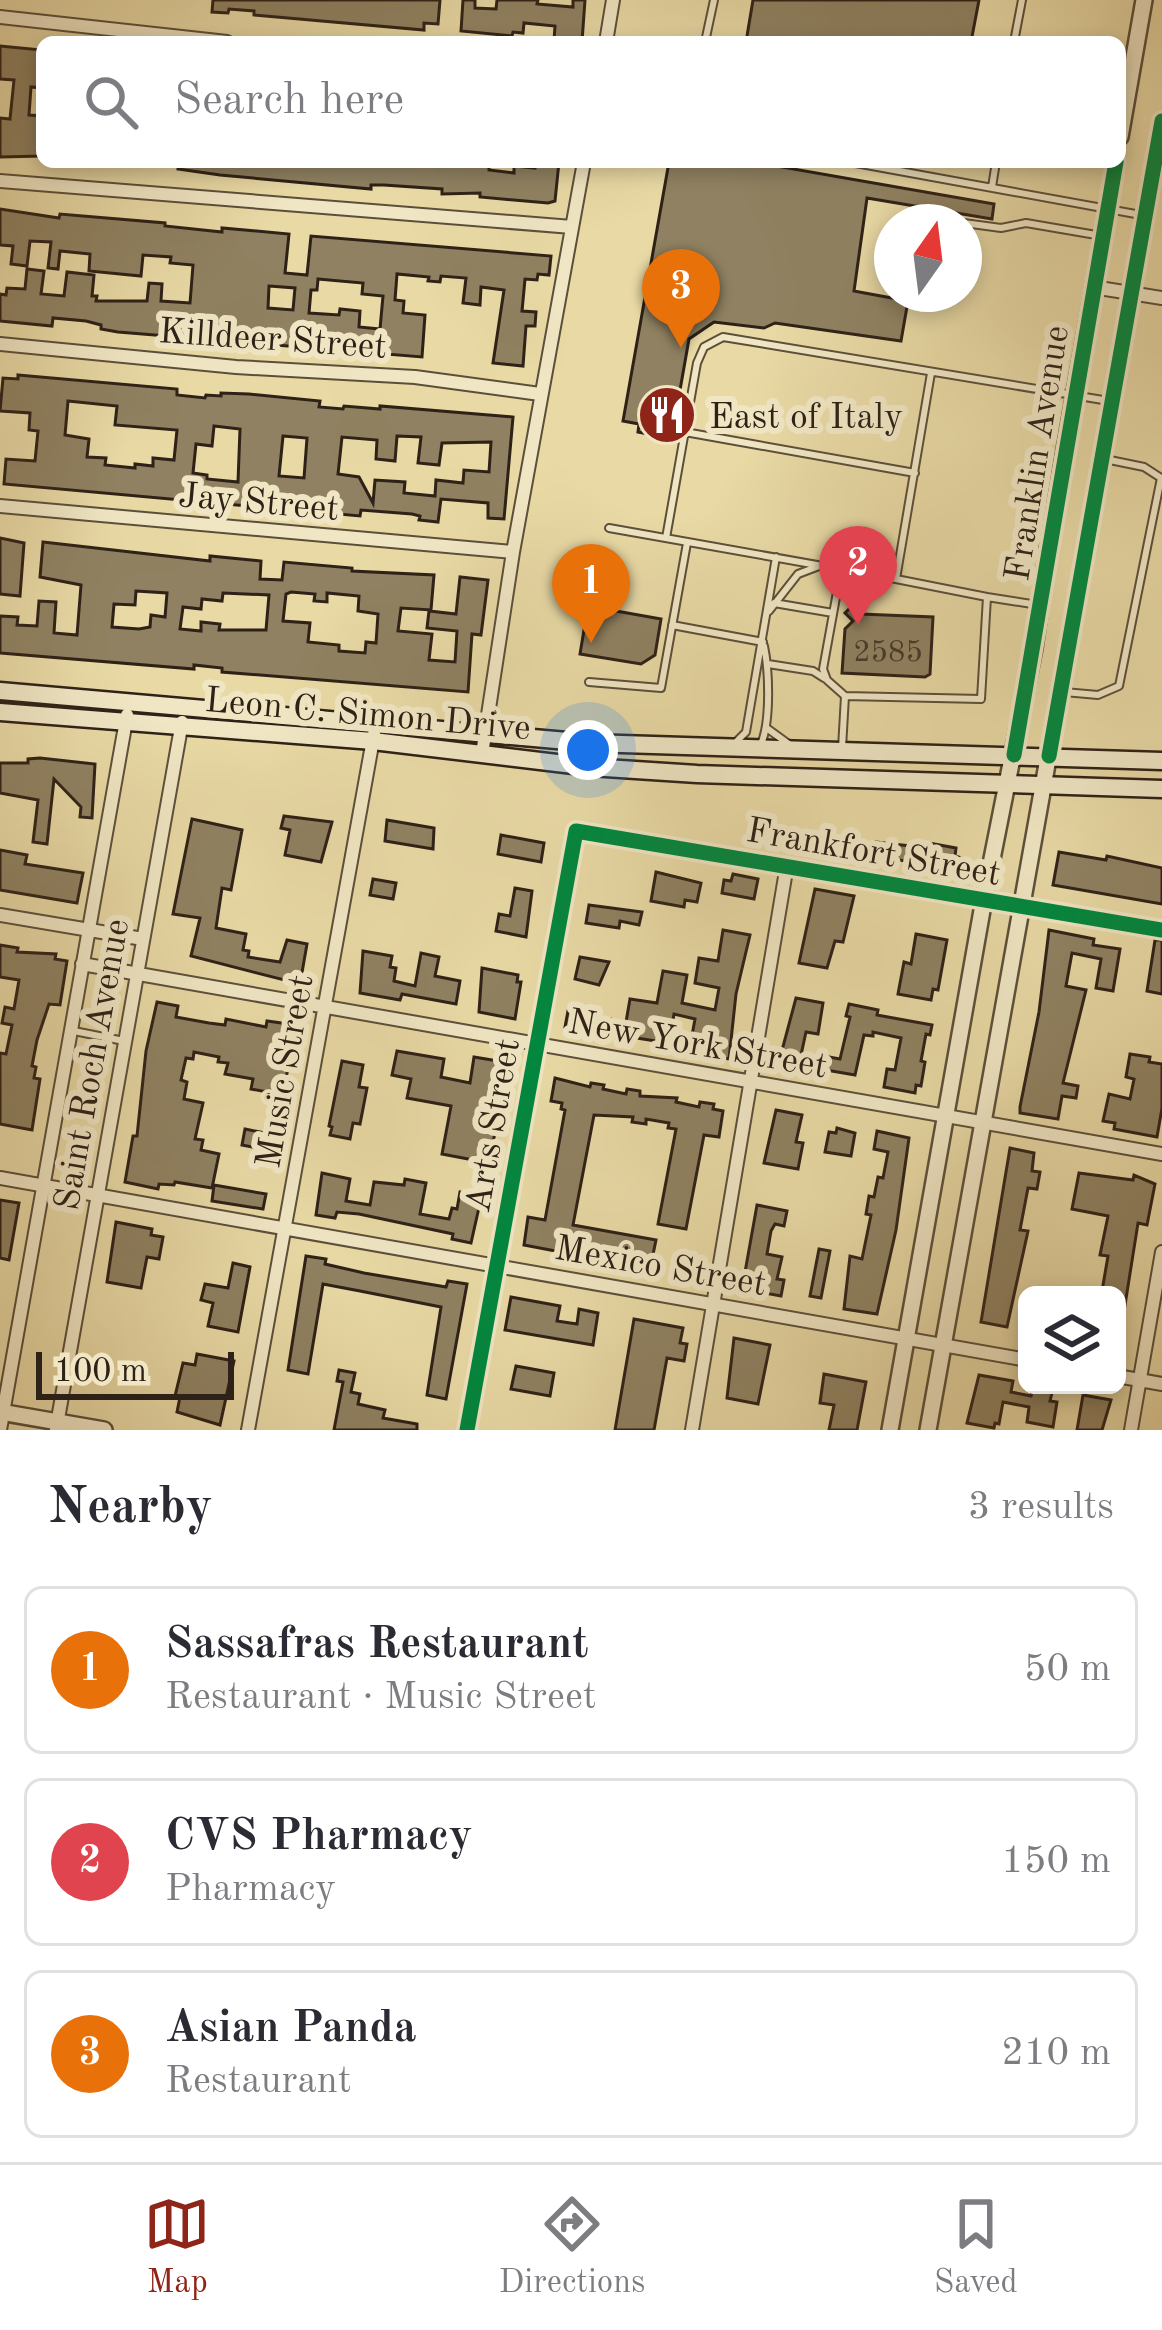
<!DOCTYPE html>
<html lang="en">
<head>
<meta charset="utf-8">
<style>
	body { margin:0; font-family:"Old Standard TT",serif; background:#f2f2f3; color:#2b2b33 }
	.controls { position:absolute; right:36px; bottom:36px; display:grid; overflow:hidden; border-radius:18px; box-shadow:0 6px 18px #0003 }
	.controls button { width:108px; height:108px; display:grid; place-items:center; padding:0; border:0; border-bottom:3px solid #e1e1e2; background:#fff; color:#2b2b33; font:60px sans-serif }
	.compass { position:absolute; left:874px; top:204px; width:108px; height:108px; border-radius:50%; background:#fff; box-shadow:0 6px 18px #0003; rotate:14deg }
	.scale { position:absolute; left:36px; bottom:30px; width:198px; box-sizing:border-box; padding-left:12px; border:6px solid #2e2117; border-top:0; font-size:33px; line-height:42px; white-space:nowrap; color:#2e2117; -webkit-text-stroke:9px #f0e6c4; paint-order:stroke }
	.you { position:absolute; left:588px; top:750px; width:42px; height:42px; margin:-30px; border:9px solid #fff; border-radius:50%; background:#1a73e8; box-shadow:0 0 0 18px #1a73e833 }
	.badge { display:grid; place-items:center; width:78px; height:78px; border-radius:50%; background:#8f2418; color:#fff; font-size:39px; font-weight:700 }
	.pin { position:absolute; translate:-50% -99px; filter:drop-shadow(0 3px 6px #0008) }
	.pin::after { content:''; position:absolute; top:63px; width:42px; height:36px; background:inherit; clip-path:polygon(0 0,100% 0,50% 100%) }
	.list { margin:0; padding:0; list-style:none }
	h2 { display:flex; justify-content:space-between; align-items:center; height:156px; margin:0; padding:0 48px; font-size:51px }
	h2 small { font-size:39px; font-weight:400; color:#7c7c81 }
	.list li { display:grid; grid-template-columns:78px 1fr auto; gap:36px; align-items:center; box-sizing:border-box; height:168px; margin:0 24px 24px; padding:0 24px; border:3px solid #e1e1e2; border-radius:18px }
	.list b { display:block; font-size:45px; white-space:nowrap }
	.list p { margin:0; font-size:39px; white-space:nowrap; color:#7c7c81 }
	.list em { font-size:39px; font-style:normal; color:#7c7c81 }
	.icon { flex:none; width:66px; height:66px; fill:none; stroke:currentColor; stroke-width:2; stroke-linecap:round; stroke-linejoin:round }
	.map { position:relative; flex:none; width:1162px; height:1430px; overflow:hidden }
	.search { position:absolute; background:#fff; box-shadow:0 6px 18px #0003; left:36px; right:36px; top:36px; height:132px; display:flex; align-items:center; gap:30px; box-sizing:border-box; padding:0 42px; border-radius:18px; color:#7c7c81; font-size:45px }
	.sheet { height:732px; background:#fff }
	nav { display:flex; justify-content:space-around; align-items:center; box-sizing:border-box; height:168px; border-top:3px solid #e1e1e2; background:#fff; font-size:33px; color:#7c7c81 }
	nav a { display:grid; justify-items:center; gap:6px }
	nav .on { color:#8f2418 }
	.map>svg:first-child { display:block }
	.building { fill:#8f8161; stroke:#2e2117; stroke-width:3; fill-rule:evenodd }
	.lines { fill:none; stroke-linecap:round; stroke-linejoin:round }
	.service-casing { stroke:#5c4f3a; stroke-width:10 }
	.minor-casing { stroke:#5c4f3a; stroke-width:16 }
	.tertiary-casing { stroke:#5c4f3a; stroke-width:20 }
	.secondary-casing { stroke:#2e2117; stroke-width:21 }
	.service { stroke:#f0e6c4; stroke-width:6 }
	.minor { stroke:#f0e6c4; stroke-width:12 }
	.tertiary { stroke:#f0e6c4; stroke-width:15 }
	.secondary { stroke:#f0e6c4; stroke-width:16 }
	.cycleway-casing { stroke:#f0e6c4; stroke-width:22 }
	.cycleway { stroke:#00873e; stroke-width:15 }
	.labels { text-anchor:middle; stroke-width:12; stroke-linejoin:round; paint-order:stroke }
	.number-label { font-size:30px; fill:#46392a }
	.street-label { font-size:36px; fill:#2e2117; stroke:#f0e6c4 }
	.poi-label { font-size:36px; fill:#2e2117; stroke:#f0e6c4; text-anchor:start }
</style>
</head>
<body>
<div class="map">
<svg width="1162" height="1430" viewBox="0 0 1162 1430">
	<rect width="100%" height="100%" fill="#e8d9a5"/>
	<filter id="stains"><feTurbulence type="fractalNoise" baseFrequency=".00167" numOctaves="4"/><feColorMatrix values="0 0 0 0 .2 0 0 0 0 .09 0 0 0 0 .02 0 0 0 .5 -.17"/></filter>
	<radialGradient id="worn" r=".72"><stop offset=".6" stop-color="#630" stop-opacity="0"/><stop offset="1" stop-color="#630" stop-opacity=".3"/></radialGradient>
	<path class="building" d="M213 0H440L438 24 424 23V30L254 15V11L229 9 228 13 212 12Z
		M463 0H475V8L496 9 497 0H538L537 4 573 7V0H585L582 42 554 40 555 26 524 23 523 33 513 32 512 36 461 31Z
		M753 0H979L971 42H746Z
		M0 46 42 50V88L31 87 29 115 42 116V156L0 157V118L10 119 14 80 0 79Z
		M179 162H489V170L514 173V166L535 168V162H559L555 201 548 203 480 197V193L442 194V189L384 185H371V189L220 175 178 169Z
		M669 162H754L994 204 992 219 867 198 854 291 908 301 901 341 775 323 764 328 714 322 689 339 673 430 665 428 663 437 638 432 639 424 623 421Z
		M0 209 59 218 60 214 165 223V226L222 232V228L289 234 285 273 307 275 311 236 551 256 549 275 538 274 537 280 525 279 522 311 536 312 535 326H526L523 366 493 363 504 290 481 287 480 305 463 303 466 278 441 276 440 282 428 281 429 277 397 274 395 300 404 301 403 313 425 315 422 357 118 332 101 329V325L86 321 53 318 52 326 0 321V294L6 295 7 288 25 289 27 269 44 271 41 294 64 296 67 272 94 275 92 296H97L96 301H147L149 283 162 284 161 301 190 303 193 265 170 263 171 257 143 255 141 276 89 271 90 254 60 251 58 269 48 268 51 242 30 241 27 266 11 264 13 246 0 245ZM318 279 363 283 362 294 383 296 380 329 359 327 360 311 340 309 339 315 309 313 311 290H317ZM269 286 295 288 293 310 268 308Z
		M18 375 177 389V395L205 398 206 395 221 396V393L249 394 320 401 319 407 343 409 344 406 380 409V406L513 417 504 519 488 518V503L441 499 438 522 419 520 420 516 412 514 361 510 360 516 4 484 6 459 35 461 38 431 29 430 30 413 0 411 3 378 18 379ZM68 401 117 406 115 425 177 430 174 460 153 458V466L135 464V468L105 465 106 458 87 457 89 439 65 435ZM214 426 240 429 238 482 207 479V475L193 473 196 444 212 446ZM283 436 307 438 304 478 279 476ZM397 436 421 437 418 463 439 465 442 443 491 442 489 472 464 470 463 483 436 480 435 496 404 493 405 482 375 480 373 503 359 477 338 474 342 437 377 440 376 459 395 461Z
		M0 538 24 543 20 596 0 594Z
		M43 542 210 561V556L261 561 260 579 282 580 284 562 352 568V571L434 575 431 610 401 608 398 631 432 634 429 660 455 662 457 631 427 628 429 611 456 614 460 577 488 580 481 635 472 634 468 692 222 672V668L194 665V669L0 653V616L18 617 17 625 37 626 39 601 56 602 54 633 77 635 81 585 40 577ZM136 591 167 593 165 617 151 615 150 627 139 629 112 627 114 604 135 605ZM291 592 315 594 314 601 327 602V593L359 596 358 611 378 614 376 643 366 642 365 653 339 651V645L308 642 310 623 283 621 286 594ZM223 593 269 595 266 630H219L220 624 201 622V631L180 629 183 607 201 609 202 599 222 601Z
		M853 605 861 614 933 617 930 674 925 677 842 673 845 629 853 621 845 613Z
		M588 606 661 619 655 655 641 664 580 654Z
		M40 758 95 764 92 818 80 817 81 807 54 779 47 844 33 842 38 800 0 793V763H28V759Z
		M284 816 332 822 321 862 285 855 290 830 281 828Z
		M192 819 242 830 231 890 222 888 216 928 246 934 243 950 249 951 248 957 280 962 287 940 307 944 300 984 191 956 200 918 173 914Z
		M387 820 434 828 433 849 385 841Z
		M501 835 544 843 541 862 498 854Z
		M876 842 928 848 929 843 956 848 955 856 962 858 959 875 937 871 938 866 873 856Z
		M0 850 27 855 25 864 83 873 77 903 0 890Z
		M1059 852 1106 860 1107 856 1162 868V904L1053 885Z
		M656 872 701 883 697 902 685 900 684 907 651 901Z
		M733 874 758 879 754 899 722 893 724 880 731 881Z
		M373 879 396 883 393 899 370 895Z
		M515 888 532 891 526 937 496 931 499 914 510 916Z
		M815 889 854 896 843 942 835 941 827 968 799 963Z
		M589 905 642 912 639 925 620 921 619 928 586 923Z
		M723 930 750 935 736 994 729 1059 689 1052 695 1019 674 1014 669 1043 565 1027 568 1011 626 1022 630 999 657 1003 663 971 687 975 682 1003 715 1010 719 988 695 983 699 958 718 961Z
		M1049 930 1094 939 1093 945 1120 949 1113 991 1096 988 1101 959 1072 953 1066 986 1086 990 1063 1083 1078 1086 1076 1098 1062 1096 1058 1119 1020 1113V1107L1039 1012Z
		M916 934 947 940 938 990 933 989 931 1000 898 994 904 962 911 964Z
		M1155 940H1162V994L1147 991Z
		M0 945 18 948 17 952 56 954 55 959 67 961 60 1005 49 1004 37 1040 32 1066 36 1067 34 1078 40 1079 32 1130 0 1124V1053L6 1054 12 1025 2 1023 5 1007 14 1009 19 980 0 977Z
		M363 951 392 956 390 967 396 968 394 981 415 986 421 953 439 957 435 976 460 981 456 1004 402 994 400 1000 360 993Z
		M580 957 609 962 599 985 575 979Z
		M482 968 518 975 517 982H521L515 1019 479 1012Z
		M796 998 823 1003 818 1034 806 1032 801 1055 822 1059 819 1077 777 1069Z
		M157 1002 178 1006 176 1017 209 1023 225 1025 226 1019 266 1027 267 1021 296 1025 283 1095 251 1089 253 1079 225 1074 228 1063 218 1062 219 1057 194 1052 193 1059 186 1058 181 1080 187 1082 184 1099 203 1103 195 1139 203 1140 201 1150 219 1154 212 1188 175 1182 174 1185 159 1184 158 1189 125 1182 133 1136H137L146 1051Z
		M849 1004 878 1010 877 1015 932 1025 930 1035 926 1034 921 1061 925 1062 921 1086 916 1085 915 1093 884 1087 887 1069 895 1070 901 1038 873 1032V1036L864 1035 855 1075 826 1070 829 1057 840 1059 850 1017 846 1016Z
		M397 1051 444 1059 441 1077 470 1083 474 1057 504 1062 492 1121 497 1122 489 1163 442 1154 451 1106 407 1098 411 1079 392 1075Z
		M1130 1054 1150 1057 1149 1062 1162 1064V1108L1157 1137 1114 1129 1115 1123 1103 1121 1109 1094 1130 1099 1134 1079 1126 1077Z
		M342 1061 363 1065 359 1087 367 1088 360 1124 353 1123 350 1139 330 1135 332 1127 329 1126Z
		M555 1078 590 1087 591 1083 604 1085 603 1089 626 1094 627 1089 640 1091V1096L677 1098 676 1102 699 1107 700 1102 714 1104 713 1109 723 1111 719 1137 704 1135 686 1229 658 1224 676 1129 668 1128 669 1123 646 1119V1124L632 1122 633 1117 594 1115 573 1225 656 1240 650 1269 524 1245 528 1217 545 1220 565 1110 561 1109 562 1103 551 1101Z
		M776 1110 802 1115 796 1142 803 1143 798 1169 764 1163Z
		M837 1128 855 1133 851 1156 825 1152 829 1132 836 1133Z
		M245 1129 275 1135 272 1151 242 1145Z
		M877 1131 909 1138 896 1230 877 1314 844 1309 850 1256 862 1259 871 1215 866 1214 869 1196 874 1197 878 1177 883 1178 888 1152 874 1149Z
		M1010 1148 1034 1153 1032 1171 1040 1172 1037 1189 1028 1188 1020 1230 1028 1231 1007 1327 981 1322Z
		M322 1173 350 1179 346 1201 370 1205 374 1182 404 1185 405 1179 426 1183 420 1214 449 1219 452 1208 457 1209 460 1192 476 1195 475 1202 480 1203 471 1243 452 1239 453 1234 359 1214 337 1212 335 1218 316 1215Z
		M1079 1173 1133 1180 1134 1175 1155 1184 1147 1225 1138 1223 1122 1324H1117V1294L1102 1291 1108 1256 1100 1255 1108 1216 1072 1209Z
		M214 1185 266 1194 263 1209 212 1201Z
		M0 1200 19 1203 9 1260 0 1258Z
		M757 1205 787 1211 784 1226 775 1224 771 1231 767 1254 782 1257 777 1279 784 1280 781 1296 742 1289Z
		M116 1222 152 1229 151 1235 163 1237 159 1259 147 1257 141 1288 107 1282Z
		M819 1249 830 1251 821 1298 810 1296Z
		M306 1256 326 1259 325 1264 364 1273 446 1287 448 1281 467 1284 446 1399 427 1395 441 1307 360 1291 323 1284 308 1374 288 1370Z
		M233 1263 250 1267 238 1332 208 1326 213 1303 201 1300 205 1284 228 1288Z
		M511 1297 560 1306 557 1321 577 1324 579 1309 598 1313 593 1345 505 1330Z
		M634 1319 683 1328 680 1343 687 1344 684 1361 667 1358 654 1430H615Z
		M734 1338 770 1345 758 1404 727 1398Z
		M197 1354 234 1361 220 1425 177 1412 180 1397 175 1396 183 1363 195 1365Z
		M516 1366 554 1373 550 1396 511 1389Z
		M339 1370 355 1373 351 1392 360 1394 358 1404 385 1410 383 1418 417 1424V1430H334L343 1382 337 1381Z
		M824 1374 866 1382 857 1430H829L834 1405 820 1403Z
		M979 1375 1013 1381 1011 1392 1031 1396 1033 1389 1052 1393 1050 1401 1057 1402 1053 1427 1027 1422 1029 1407 1003 1402 999 1424 995 1423 994 1428 967 1423Z
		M1083 1395 1111 1400 1102 1430H1077Z"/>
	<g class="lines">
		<defs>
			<path id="service" d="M705 42 714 0
				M1014 42 1022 0
				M850 162 1141 215
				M992 187 996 162
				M926 222 933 218 958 222
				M964 223 1001 228 1026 223 1102 236
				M685 432 915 473
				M609 528 896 579 931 373
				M666 538 697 363 704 347 723 337 1109 401
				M841 570 823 669 827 680 845 696
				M896 579 987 597
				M774 603 833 613
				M769 611 798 574 819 566
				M672 625 763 642
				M768 664 813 671 824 678
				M589 682 661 688 687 543
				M1064 692 1098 695 1119 686 1161 478 1144 467 1105 459
				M768 729 790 745
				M734 744 746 732 776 557
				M761 744C771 721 769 670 764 646
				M842 748 845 696 981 699 987 597 1038 605
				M74 1031 124 1041"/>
			<path id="minor" d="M0 17 227 42
				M606 42 613 0
				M0 181 572 227
				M1093 287 1162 298
				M0 344 236 367 415 377 540 394
				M0 506 513 552
				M482 754 513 552 584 162
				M0 915 143 939
				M82 964 1162 1154
				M0 1178 1027 1360
				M1117 1376 1162 1384
				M0 1430 127 715
				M56 1430 182 722
				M248 1430 374 734
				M467 1430 576 831 1162 930
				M692 1430 787 865
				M1131 1430 1162 1252"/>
			<path id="tertiary" d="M1120 137 1144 0
				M0 1412 104 1430
				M890 1430 984 899 1034 648 1051 529 1116 162
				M928 1430 1162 121"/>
			<path id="secondary" d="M0 691 590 743 1162 761
				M0 712 373 741 590 767 697 774 1162 789"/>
		</defs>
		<use href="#service" class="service-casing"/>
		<use href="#minor" class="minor-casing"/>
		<use href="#tertiary" class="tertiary-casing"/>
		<use href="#secondary" class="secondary-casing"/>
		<use href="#service" class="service"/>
		<use href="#minor" class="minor"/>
		<use href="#tertiary" class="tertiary"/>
		<use href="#secondary" class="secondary"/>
		<defs>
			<path id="cycleway" d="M1014 755 1116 162
				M1049 756 1162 121
				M467 1430 576 831 1162 930"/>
		</defs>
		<use href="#cycleway" class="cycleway-casing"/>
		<use href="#cycleway" class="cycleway"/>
	</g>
	<defs>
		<symbol id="restaurant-disc" viewBox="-11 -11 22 22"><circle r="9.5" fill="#8f2418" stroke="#f0e6c4"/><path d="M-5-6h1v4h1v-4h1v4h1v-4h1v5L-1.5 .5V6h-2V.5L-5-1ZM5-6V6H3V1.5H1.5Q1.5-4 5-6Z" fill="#fff"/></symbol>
	</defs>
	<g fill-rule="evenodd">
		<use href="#restaurant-disc" x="634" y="382" width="66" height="66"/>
	</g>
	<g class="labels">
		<g class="number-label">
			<text x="888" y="661">2585</text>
		</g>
		<g class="street-label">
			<text transform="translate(273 337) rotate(4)" y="13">Killdeer Street</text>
			<text transform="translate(1035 453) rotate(-81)" y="13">Franklin Avenue</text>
			<text transform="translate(259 500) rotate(5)" y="13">Jay Street</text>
			<text transform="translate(368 712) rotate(5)" y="13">Leon C. Simon Drive</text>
			<text transform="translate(874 850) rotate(10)" y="13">Frankfort Street</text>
			<text transform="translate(698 1042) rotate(10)" y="13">New York Street</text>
			<text transform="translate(90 1064) rotate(-80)" y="13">Saint Roch Avenue</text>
			<text transform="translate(283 1071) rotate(-80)" y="13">Music Street</text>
			<text transform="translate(491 1125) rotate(-80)" y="13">Arts Street</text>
			<text transform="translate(661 1264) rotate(10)" y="13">Mexico Street</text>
		</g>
		<g class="poi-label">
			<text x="709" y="428">East of Italy</text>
		</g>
	</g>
	<rect width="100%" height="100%" filter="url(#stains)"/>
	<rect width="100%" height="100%" fill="url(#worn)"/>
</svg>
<div class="controls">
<button><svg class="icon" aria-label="layers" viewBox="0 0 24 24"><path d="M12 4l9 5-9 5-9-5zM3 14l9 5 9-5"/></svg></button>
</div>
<svg class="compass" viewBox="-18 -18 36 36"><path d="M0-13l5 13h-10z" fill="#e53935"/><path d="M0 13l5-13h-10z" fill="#7c7c81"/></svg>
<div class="scale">100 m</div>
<div class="you"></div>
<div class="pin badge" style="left:591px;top:643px;background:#e8710a">1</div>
<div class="pin badge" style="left:858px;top:625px;background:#e0444e">2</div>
<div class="pin badge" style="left:681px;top:348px;background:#e8710a">3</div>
<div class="search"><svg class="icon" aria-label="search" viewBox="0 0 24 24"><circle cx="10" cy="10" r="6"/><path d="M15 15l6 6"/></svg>Search here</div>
</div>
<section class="sheet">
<h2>Nearby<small>3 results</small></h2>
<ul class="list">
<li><span class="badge" style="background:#e8710a">1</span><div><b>Sassafras Restaurant</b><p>Restaurant · Music Street</p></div><em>50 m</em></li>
<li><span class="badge" style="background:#e0444e">2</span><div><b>CVS Pharmacy</b><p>Pharmacy</p></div><em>150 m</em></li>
<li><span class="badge" style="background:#e8710a">3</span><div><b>Asian Panda</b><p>Restaurant</p></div><em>210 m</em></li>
</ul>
</section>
<nav>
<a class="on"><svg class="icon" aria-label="map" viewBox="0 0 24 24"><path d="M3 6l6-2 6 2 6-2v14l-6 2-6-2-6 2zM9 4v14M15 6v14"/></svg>Map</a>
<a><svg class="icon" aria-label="directions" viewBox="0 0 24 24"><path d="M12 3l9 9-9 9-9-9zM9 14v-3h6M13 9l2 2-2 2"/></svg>Directions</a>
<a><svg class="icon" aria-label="saved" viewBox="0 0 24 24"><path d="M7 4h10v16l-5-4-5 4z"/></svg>Saved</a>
</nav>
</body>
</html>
